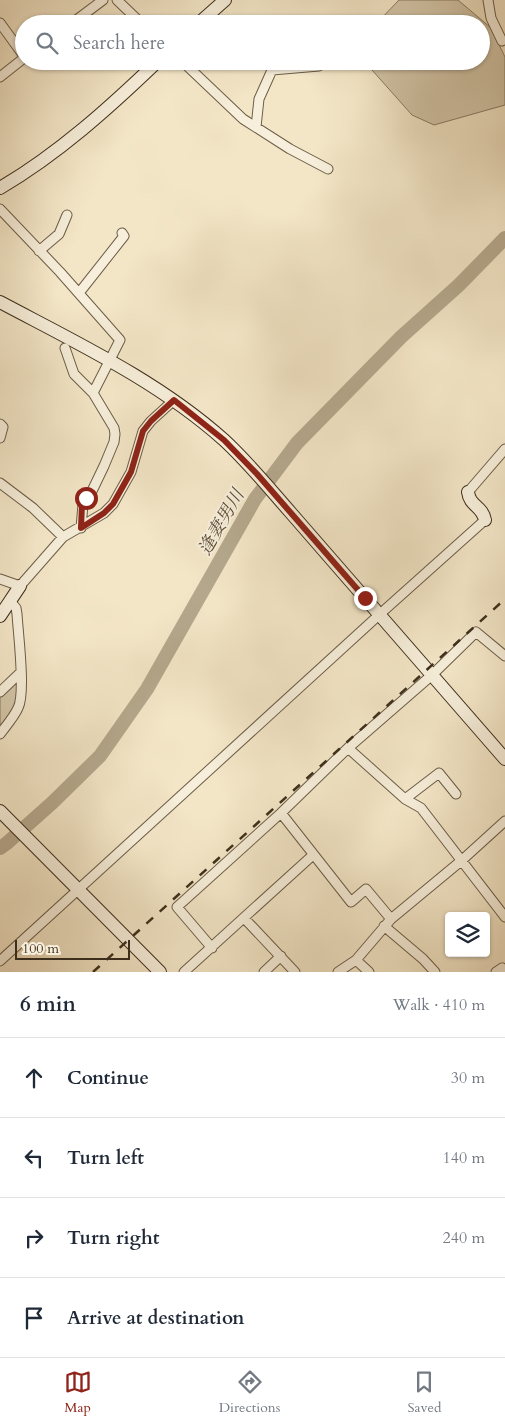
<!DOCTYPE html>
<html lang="en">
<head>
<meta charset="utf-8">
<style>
	body { margin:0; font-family:Cardo,"Noto Serif JP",serif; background:#f6f6f7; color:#1f2937 }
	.controls { position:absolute; right:15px; bottom:15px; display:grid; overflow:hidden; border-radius:5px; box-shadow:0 1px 4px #0004 }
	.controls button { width:45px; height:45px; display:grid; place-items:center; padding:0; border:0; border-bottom:1px solid #e0e1e3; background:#fff; color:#1f2937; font:25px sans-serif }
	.scale { position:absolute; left:15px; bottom:12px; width:115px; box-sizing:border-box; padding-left:5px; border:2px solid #3e2f1c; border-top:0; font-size:14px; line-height:18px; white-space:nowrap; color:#3e2f1c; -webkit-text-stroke:4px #f7efdb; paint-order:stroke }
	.stop { position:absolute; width:15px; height:15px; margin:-11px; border:4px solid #8f2418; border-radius:50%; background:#fff }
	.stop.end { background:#8f2418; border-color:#fff; box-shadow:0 1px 5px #0008 }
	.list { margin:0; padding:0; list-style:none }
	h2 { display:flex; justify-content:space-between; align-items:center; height:65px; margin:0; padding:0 20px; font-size:21px }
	h2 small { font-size:16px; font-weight:400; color:#747a83 }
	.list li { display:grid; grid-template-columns:32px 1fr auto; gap:15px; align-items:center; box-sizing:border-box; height:80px; padding:0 20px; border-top:1px solid #e0e1e3 }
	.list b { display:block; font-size:19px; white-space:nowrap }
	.list em { font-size:16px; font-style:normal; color:#747a83 }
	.icon { flex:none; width:28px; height:28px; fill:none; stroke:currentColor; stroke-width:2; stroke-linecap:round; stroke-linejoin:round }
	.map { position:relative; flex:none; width:505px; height:972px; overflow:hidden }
	.search { position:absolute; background:#fff; box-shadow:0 1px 4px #0004; left:15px; right:15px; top:15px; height:55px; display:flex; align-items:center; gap:12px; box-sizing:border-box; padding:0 18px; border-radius:28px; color:#747a83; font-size:19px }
	.sheet { height:385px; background:#fff }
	nav { display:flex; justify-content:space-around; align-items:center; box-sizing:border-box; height:70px; border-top:1px solid #e0e1e3; background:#fff; font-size:14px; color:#747a83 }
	nav a { display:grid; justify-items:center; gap:2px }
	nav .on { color:#8f2418 }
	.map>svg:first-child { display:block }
	.green { fill:#d4c7aa; stroke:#897b63 }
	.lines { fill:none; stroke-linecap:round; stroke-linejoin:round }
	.river { stroke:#b5a88d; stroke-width:14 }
	.street-casing { stroke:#6b5d47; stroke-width:11 }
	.secondary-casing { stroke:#3e2f1c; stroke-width:14 }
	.street { stroke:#f7efdb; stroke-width:9 }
	.secondary { stroke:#f7efdb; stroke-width:12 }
	.rail { stroke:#3e2f1c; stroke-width:2.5; stroke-dasharray:9 9; stroke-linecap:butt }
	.route { stroke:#8f2418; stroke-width:6 }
	.labels { text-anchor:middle; stroke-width:4; stroke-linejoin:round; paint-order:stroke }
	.water-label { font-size:18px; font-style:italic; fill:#5c4d38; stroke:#f7efdb }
</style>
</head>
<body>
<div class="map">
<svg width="505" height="972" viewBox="0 0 505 972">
	<rect width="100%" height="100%" fill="#f3e6c7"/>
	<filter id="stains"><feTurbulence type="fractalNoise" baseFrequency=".004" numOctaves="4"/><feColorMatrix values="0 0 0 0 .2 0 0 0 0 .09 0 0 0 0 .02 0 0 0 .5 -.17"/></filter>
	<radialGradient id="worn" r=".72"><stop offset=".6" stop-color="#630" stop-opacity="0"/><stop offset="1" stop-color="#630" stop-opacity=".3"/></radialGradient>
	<path class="green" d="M399 0H458L491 28 505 57V105L434 125 412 115 364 61H481V24H376Z
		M16 680 18 682 19 699 0 732V695Z"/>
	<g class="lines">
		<path class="river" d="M0 848 7 843 52 803 100 756 147 689 255 499 297 443 401 337 459 285 505 238"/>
		<defs>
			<path id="street" d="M117 0 142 24
				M488 0 491 18 502 41
				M0 23 24 56
				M71 24 103 0
				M182 61 243 119 290 149 328 169
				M0 77 24 58
				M256 127 259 99 272 70 319 66 317 61
				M0 209 60 272 120 340 93 393 114 428 115 434 114 442 104 466 92 491 83 504 81 528
				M39 251 59 234 67 215
				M79 293 124 236 122 233
				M65 348 74 374 93 393
				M0 424 3 427 0 438
				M0 483 33 508 63 537
				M468 492 505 449
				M0 579 20 586 63 537 104 513 113 504 131 472 143 431 151 421 174 400
				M0 692 21 672
				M0 734C6 726 14 717 18 708 26 693 18 633 17 614L16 608 10 601
				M348 748 405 799 421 808 505 917
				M405 799 439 773 456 794
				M281 813 351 902 366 889 391 919
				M244 918 295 972
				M384 926 423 959 435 972
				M212 948 177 907 281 813 348 748 432 675 476 632 505 656
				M356 960 369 972
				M0 961 380 614 485 520
				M184 972 313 855
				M264 972 281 956
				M338 972 356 960 391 919 461 861 505 821
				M496 972 502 968 505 972"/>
			<path id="secondary" d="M198 24 225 0
				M0 188C58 154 109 108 158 61
				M0 302C77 343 158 381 224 440 248 462 269 488 291 513L505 759
				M468 492C470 507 482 505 485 520
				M0 616 20 586
				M0 811 160 972"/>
		</defs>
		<use href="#street" class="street-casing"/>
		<use href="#secondary" class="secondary-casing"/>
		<use href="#street" class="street"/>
		<use href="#secondary" class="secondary"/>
		<path class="rail" d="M93 972 505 599"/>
	</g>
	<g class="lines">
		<path class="route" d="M86 498 82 504 81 528 104 513 113 504 131 472 143 431 151 421 174 400 224 440 257 474 365 598"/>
	</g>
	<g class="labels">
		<g class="water-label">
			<text transform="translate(221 522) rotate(-60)" y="6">逢妻男川</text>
		</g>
	</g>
	<rect width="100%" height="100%" filter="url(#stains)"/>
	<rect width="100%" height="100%" fill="url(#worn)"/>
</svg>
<div class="controls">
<button><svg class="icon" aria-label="layers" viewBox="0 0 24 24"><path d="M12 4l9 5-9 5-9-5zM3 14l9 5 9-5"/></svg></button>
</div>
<div class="scale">100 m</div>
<div class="stop" style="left:86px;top:498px"></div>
<div class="stop end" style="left:365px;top:598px"></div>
<div class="search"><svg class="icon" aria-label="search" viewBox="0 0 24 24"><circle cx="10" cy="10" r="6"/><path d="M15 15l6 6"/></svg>Search here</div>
</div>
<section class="sheet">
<h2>6 min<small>Walk · 410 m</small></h2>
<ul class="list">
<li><svg class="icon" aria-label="ahead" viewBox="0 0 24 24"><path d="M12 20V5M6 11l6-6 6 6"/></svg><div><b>Continue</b></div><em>30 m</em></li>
<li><svg class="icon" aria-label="left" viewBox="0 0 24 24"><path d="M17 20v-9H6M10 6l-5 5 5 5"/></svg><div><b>Turn left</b></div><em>140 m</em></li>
<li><svg class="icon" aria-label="right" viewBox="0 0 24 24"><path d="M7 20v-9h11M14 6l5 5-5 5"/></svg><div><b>Turn right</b></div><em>240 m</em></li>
<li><svg class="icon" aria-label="arrive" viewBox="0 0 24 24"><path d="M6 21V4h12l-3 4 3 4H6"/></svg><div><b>Arrive at destination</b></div></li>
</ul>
</section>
<nav>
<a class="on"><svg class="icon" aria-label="map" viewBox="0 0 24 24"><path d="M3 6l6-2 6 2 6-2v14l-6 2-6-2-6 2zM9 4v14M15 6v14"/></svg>Map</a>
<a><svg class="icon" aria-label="directions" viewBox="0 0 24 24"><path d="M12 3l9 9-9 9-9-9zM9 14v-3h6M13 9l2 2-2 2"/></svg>Directions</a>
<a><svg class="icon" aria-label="saved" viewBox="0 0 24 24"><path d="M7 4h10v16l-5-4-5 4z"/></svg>Saved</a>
</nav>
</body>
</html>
